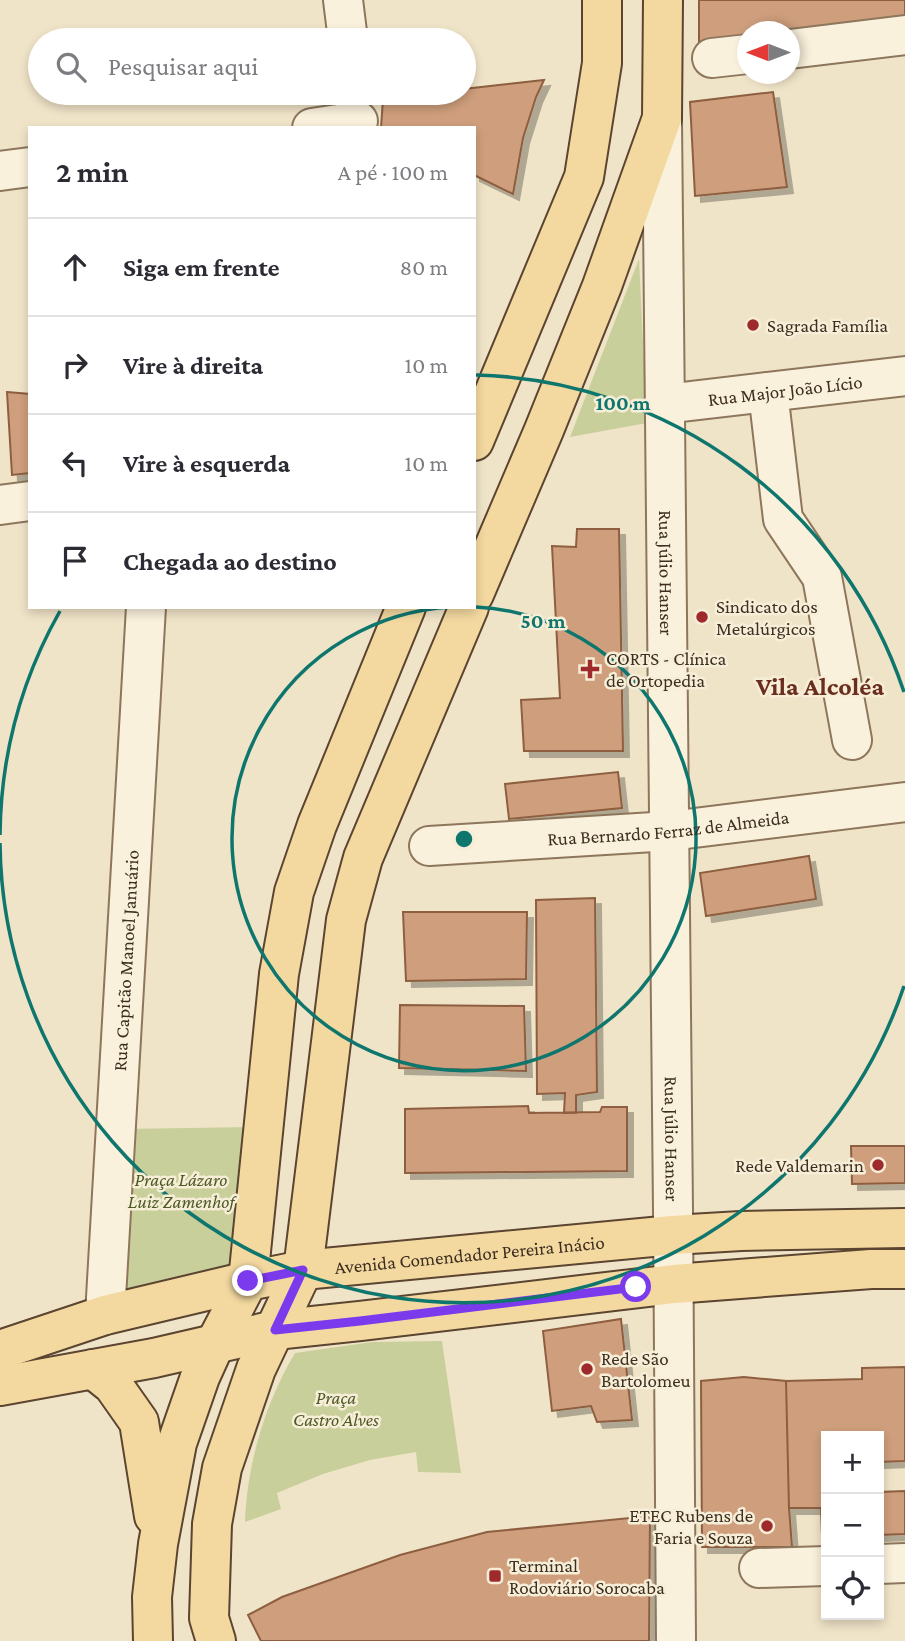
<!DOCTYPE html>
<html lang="pt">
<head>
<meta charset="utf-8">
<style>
	body { margin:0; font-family:"Crimson Pro",serif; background:#f7f7f7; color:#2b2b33 }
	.controls { position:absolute; right:21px; bottom:21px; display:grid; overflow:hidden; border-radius:0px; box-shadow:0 4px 10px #0003 }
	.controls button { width:63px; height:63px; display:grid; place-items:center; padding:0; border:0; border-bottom:2px solid #e1e1e2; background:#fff; color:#2b2b33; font:35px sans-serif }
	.compass { position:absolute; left:737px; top:21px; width:63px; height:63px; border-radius:50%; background:#fff; box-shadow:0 4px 10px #0003; rotate:270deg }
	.stop { position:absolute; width:21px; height:21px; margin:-16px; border:5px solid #7c3aed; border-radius:50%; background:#fff }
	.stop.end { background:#7c3aed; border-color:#fff; box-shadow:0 2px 7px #0008 }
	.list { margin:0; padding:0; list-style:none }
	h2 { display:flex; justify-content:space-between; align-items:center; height:91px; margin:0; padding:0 28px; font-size:30px }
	h2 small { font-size:23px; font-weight:400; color:#7c7c81 }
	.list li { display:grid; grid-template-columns:46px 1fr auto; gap:21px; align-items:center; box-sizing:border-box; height:98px; padding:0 28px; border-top:2px solid #e1e1e2 }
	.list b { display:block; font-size:26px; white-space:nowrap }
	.list em { font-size:23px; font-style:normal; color:#7c7c81 }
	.icon { flex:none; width:38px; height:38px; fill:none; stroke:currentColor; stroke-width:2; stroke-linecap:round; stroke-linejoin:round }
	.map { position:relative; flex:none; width:905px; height:1641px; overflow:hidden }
	.search { position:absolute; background:#fff; box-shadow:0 4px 10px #0003; left:28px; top:28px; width:448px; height:77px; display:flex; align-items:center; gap:18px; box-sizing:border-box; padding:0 24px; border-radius:38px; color:#7c7c81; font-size:26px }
	.panel { position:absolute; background:#fff; box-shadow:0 4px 10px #0003; left:28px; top:126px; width:448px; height:483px; border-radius:0px }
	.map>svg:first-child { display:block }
	.green { fill:#c9cf9b }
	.building { fill:#cf9f7d; stroke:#8d5f41; stroke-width:2; filter:url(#shadow) }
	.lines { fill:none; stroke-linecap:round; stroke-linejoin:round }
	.minor-casing { stroke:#8d765c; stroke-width:42 }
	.major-casing { stroke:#5b4430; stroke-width:42 }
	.minor { stroke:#faf1dc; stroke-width:38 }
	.major { stroke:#f3d9a0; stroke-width:38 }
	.route { stroke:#7c3aed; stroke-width:9 }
	.ring { fill:none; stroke:#0f766e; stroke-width:3.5 }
	.poi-dot { fill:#9e2a2b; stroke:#f7eed8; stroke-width:2.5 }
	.labels { text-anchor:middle; stroke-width:5; stroke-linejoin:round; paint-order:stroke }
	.poi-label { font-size:19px; fill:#3d2e20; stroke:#f7eed8; text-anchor:start }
	.street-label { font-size:19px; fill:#3d2e20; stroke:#f7eed8 }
	.park-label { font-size:19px; font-style:italic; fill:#4d5a26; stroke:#f7eed8 }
	.district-label { font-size:26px; font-weight:bold; fill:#6b2e1e; stroke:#f7eed8 }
	.centre { fill:#0f766e; stroke:#f7eed8; stroke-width:3.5 }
	.ring-label { font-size:21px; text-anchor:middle; font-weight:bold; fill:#0f766e; stroke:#f7eed8; stroke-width:5; stroke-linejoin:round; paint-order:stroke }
</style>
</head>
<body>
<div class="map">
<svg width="905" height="1641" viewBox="0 0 905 1641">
	<defs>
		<filter id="shadow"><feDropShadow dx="6" dy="6" stdDeviation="0" flood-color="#0004"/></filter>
	</defs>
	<rect width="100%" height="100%" fill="#f0e4c8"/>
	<path class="green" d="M639 259 647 423 570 437Z
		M250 1127 231 1270 222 1277 123 1291 124 1129Z
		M442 1341 461 1473 418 1472 416 1452 370 1460 323 1474 277 1493 281 1509 245 1522C247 1464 265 1403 295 1353L372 1342Z"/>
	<path class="building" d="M699 0H905V28L748 32V48L699 55Z
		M544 80 536 97 523 138 513 194 474 175V128H381L383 99 437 93H464V89Z
		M773 92 787 187 695 196 690 102Z
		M7 392 30 394V473L12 475Z
		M577 529H619L623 751H524L521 700 560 698 552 546 576 547Z
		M618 772 622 808 509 819 505 784Z
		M809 856 816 899 706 916 700 873Z
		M595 898 597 1092 576 1095V1113H564L565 1093 537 1094 536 900Z
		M403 912H527L526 979 406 981Z
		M400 1005 524 1006 526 1071 399 1068Z
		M528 1106 529 1113 600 1112 602 1107H627V1171L405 1173V1109Z
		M851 1146H905V1183L852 1184Z
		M621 1319 632 1420 597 1422 591 1406 552 1411 543 1331Z
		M905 1367V1461L879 1462V1436H826V1536H822L821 1508H789L786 1381 862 1379V1368Z
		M744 1377 786 1381 789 1508 792 1547H702L701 1381Z
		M905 1491V1534L879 1535V1492Z
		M650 1516 649 1641H261L248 1615 282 1597 400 1555 487 1532Z"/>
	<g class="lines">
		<defs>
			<g id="minor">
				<path d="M343 0 348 40"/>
				<path d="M790 49 905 35"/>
				<path d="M712 58 748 54"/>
				<path id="s1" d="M662 121 673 1210 676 1641"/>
				<path d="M312 128 358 121"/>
				<path d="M0 171 30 167"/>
				<path d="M768 392 783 519 822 577 852 740"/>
				<path id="s2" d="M665 404 905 376"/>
				<path d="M0 505 30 501"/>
				<path id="s3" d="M429 846 670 831 905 802"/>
				<path id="s4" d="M105 1315 146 607"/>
				<path d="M879 1564 905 1563"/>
				<path d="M759 1568 826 1566"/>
			</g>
			<g id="major">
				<path d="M474 441 584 177 602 63V0"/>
				<path d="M474 594 544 430 602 286 662 118 663 0"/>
				<path id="s5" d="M0 1350 105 1315 248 1281 303 1270 673 1235 741 1231 905 1228"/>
				<path d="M93 1369 113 1385 139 1422 154 1516"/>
				<path d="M0 1386 154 1358 275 1330 360 1321 674 1284 871 1269H905"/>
				<path d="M153 1641 152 1597 158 1544 177 1443 200 1377 215 1344 248 1281 279 974 294 892 317 825 406 607"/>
				<path d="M216 1641 209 1618 212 1524 222 1468 256 1369 303 1270 346 920 363 858 469 607"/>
			</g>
		</defs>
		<use href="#minor" class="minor-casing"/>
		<use href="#major" class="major-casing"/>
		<use href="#minor" class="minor"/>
		<use href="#major" class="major"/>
	</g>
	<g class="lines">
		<path class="route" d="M248 1281 303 1270 275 1330 360 1321 636 1287"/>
	</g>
	<g class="ring">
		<path d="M476 607A232 232 0 1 1 452 607"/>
		<path d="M904 986A464 464 0 0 1 0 843M0 835A464 464 0 0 1 60 611M476 375A464 464 0 0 1 904 692"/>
	</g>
	<g class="poi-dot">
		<circle cx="753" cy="325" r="7"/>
		<circle cx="702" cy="617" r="7"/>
		<path d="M586.5 658.5h7v7h7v7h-7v7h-7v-7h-7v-7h7z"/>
		<circle cx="878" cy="1165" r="7"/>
		<circle cx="587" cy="1369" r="7"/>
		<circle cx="767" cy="1526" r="7"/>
		<rect x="488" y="1569" width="14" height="14" rx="3.5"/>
	</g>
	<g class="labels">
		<g class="poi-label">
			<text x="767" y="332">Sagrada Família</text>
			<text x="716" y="613">Sindicato dos<tspan x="716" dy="22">Metalúrgicos</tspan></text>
			<text x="606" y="665">CORTS - Clínica<tspan x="606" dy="22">de Ortopedia</tspan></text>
			<text x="864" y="1172" text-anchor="end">Rede Valdemarin</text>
			<text x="601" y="1365">Rede São<tspan x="601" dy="22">Bartolomeu</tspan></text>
			<text x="753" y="1522" text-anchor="end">ETEC Rubens de<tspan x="753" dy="22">Faria e Souza</tspan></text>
			<text x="509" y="1572">Terminal<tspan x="509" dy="22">Rodoviário Sorocaba</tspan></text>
		</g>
		<g class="street-label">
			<text dy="7" stroke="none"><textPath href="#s2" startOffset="121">Rua Major João Lício</textPath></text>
			<text dy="7" stroke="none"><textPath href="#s1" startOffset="452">Rua Júlio Hanser</textPath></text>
			<text dy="7" stroke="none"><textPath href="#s3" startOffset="240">Rua Bernardo Ferraz de Almeida</textPath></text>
			<text dy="7" stroke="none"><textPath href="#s4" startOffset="355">Rua Capitão Manoel Januário</textPath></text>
			<text dy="7" stroke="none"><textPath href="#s1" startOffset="1018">Rua Júlio Hanser</textPath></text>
			<text dy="7" stroke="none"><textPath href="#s5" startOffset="481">Avenida Comendador Pereira Inácio</textPath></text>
		</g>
		<g class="park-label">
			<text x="181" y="1186">Praça Lázaro<tspan x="181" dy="22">Luiz Zamenhof</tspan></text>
			<text x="336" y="1404">Praça<tspan x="336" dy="22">Castro Alves</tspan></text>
		</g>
		<g class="district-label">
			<text x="820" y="695">Vila Alcoléa</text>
		</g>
	</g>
	<circle cx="464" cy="839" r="10" class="centre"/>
	<g class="ring-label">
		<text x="623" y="410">100 m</text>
		<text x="543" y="628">50 m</text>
	</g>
</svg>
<div class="controls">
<button>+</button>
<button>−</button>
<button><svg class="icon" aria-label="locate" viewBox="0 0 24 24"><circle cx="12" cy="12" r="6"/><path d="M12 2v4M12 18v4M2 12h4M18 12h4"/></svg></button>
</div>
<svg class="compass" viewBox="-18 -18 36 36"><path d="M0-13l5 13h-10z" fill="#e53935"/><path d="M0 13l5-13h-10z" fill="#7c7c81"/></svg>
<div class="stop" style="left:636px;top:1287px"></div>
<div class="stop end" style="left:248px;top:1281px"></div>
<div class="search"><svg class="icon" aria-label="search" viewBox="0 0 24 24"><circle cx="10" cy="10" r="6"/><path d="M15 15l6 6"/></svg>Pesquisar aqui</div>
<section class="panel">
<h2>2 min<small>A pé · 100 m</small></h2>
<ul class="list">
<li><svg class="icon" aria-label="ahead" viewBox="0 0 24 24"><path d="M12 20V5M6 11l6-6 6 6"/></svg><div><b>Siga em frente</b></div><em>80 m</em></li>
<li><svg class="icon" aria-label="right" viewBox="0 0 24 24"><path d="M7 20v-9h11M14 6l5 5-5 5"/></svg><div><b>Vire à direita</b></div><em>10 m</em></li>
<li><svg class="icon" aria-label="left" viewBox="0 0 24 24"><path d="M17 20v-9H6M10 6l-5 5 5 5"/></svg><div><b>Vire à esquerda</b></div><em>10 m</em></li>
<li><svg class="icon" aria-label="arrive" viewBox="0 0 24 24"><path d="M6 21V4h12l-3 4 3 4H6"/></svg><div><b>Chegada ao destino</b></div></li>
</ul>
</section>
</div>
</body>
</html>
